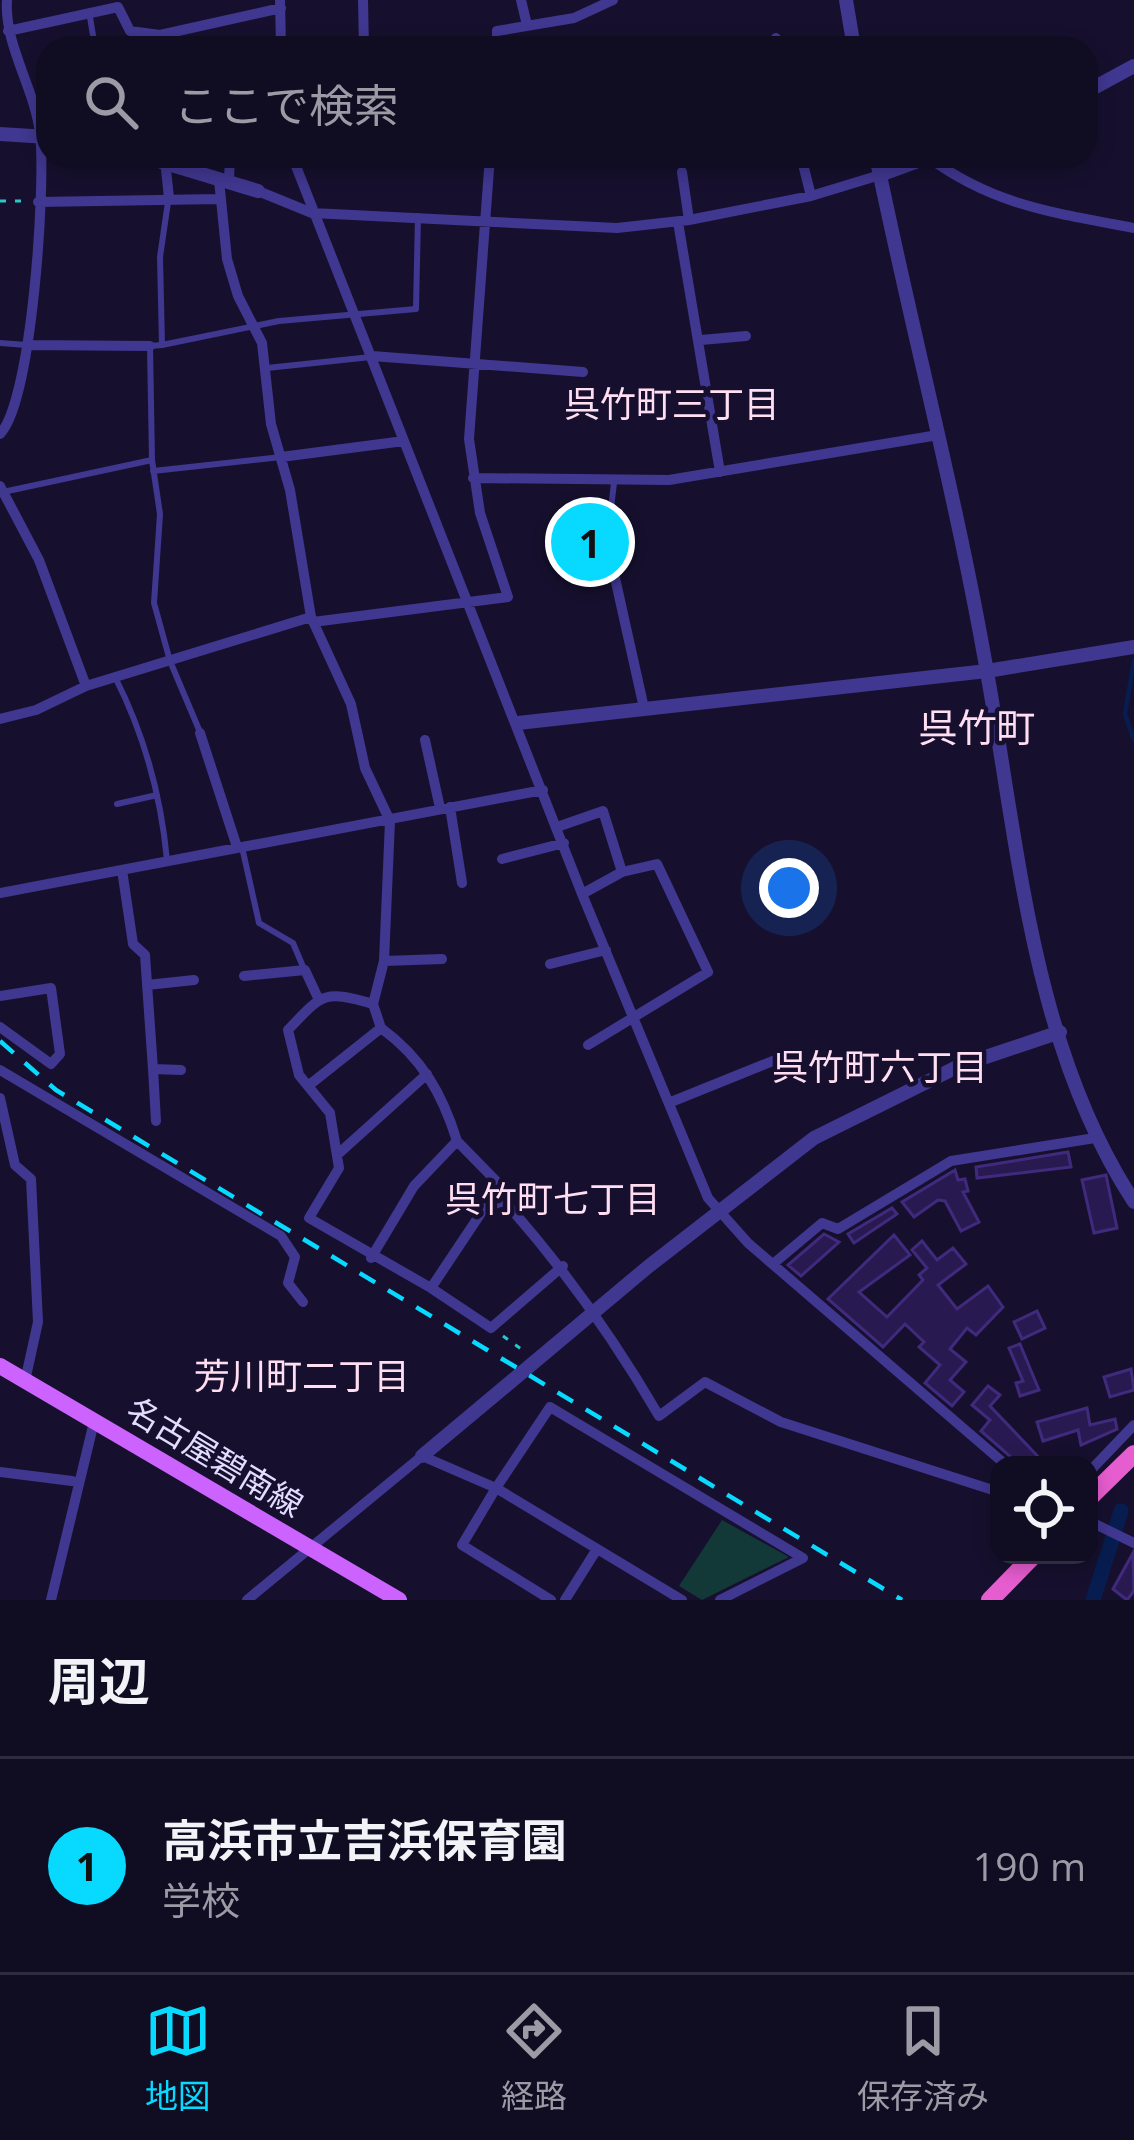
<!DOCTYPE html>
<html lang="ja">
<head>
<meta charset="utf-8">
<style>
	body { margin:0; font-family:"Open Sans","Noto Sans JP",sans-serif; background:#1e1a2f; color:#f1f3f6 }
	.controls { position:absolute; right:36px; bottom:36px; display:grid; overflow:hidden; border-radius:24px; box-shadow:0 6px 18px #0003 }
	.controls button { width:108px; height:108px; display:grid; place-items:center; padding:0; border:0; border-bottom:3px solid #302c40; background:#100c22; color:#f1f3f6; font:60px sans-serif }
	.you { position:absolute; left:789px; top:888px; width:42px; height:42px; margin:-30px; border:9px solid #fff; border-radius:50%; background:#1a73e8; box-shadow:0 0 0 18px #1a73e833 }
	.badge { display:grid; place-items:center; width:78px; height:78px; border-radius:50%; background:#08d9ff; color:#111; font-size:39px; font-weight:700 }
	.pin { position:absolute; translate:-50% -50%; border:6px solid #fff; box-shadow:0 3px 12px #0006 }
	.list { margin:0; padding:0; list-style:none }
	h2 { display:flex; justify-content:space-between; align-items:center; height:156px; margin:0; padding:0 48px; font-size:51px }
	h2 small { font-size:39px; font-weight:400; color:#9c9ba5 }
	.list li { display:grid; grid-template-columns:78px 1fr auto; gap:36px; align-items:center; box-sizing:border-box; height:216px; padding:0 48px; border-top:3px solid #302c40 }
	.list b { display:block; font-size:45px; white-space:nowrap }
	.list p { margin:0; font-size:39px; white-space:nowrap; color:#9c9ba5 }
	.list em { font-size:39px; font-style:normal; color:#9c9ba5 }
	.icon { flex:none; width:66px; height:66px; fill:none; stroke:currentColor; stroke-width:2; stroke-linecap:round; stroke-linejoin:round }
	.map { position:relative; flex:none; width:1134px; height:1600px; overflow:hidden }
	.search { position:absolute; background:#100c22; box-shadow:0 6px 18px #0003; left:36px; right:36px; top:36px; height:132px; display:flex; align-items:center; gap:30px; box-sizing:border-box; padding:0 42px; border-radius:36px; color:#9c9ba5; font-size:45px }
	.sheet { height:372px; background:#100c22 }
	nav { display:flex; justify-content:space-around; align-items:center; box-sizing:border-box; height:168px; border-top:3px solid #302c40; background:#100c22; font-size:33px; color:#9c9ba5 }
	nav a { display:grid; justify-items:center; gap:6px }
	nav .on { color:#08d9ff }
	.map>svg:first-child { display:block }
	.green { fill:#123838 }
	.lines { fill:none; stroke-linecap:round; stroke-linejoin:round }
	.stream { stroke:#071d50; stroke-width:4.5 }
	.canal { stroke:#071d50; stroke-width:15 }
	.building { fill:#281a50; stroke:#402a7e; stroke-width:3 }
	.path { stroke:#27c8c7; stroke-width:3; stroke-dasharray:6 9; stroke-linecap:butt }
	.service { stroke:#403790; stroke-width:6 }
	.minor { stroke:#403790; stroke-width:10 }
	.tertiary { stroke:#403790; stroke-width:14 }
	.primary { stroke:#cd63ff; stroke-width:16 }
	.trunk { stroke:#e65dcf; stroke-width:18 }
	.rail { stroke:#08d9ff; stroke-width:4.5; stroke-dasharray:18 15; stroke-linecap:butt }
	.labels { text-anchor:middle; stroke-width:9; stroke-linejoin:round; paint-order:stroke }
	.street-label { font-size:33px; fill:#e2dcff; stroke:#16102e }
	.neighbourhood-label { font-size:36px; fill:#ffdef1; stroke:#16102e }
	.quarter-label { font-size:39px; fill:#ffdef1; stroke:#16102e }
</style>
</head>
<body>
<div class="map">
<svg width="1134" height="1600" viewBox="0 0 1134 1600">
	<rect width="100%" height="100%" fill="#16102e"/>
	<path class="green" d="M722 1520 789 1557 702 1600 679 1586Z"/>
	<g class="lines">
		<path class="stream" d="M1134 660 1125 714 1134 740"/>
		<path class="canal" d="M1093 1600 1121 1511"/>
	</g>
	<path class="building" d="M1068 1152 1071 1167 977 1178 976 1167Z
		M955 1170 958 1180 965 1179 968 1191 963 1192 979 1222 961 1231 945 1201 938 1200 914 1217 902 1202Z
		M1106 1175 1117 1228 1094 1233 1082 1180Z
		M892 1208 897 1214 854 1243 848 1234Z
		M824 1234 839 1242 801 1276 788 1265Z
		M894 1235 910 1255 859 1292 887 1317 923 1280 919 1275 927 1268 912 1250 922 1241 937 1260 953 1248 966 1264 938 1285 957 1309 988 1286 1003 1307 976 1335 967 1328 950 1349 966 1362 950 1380 964 1392 952 1406 925 1383 940 1365 919 1347 924 1342 905 1324 883 1347 828 1299Z
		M1037 1311 1045 1328 1022 1339 1014 1322Z
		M1020 1344 1039 1390 1020 1396 1016 1383 1023 1381 1009 1348Z
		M1131 1369 1134 1390 1110 1397 1104 1377Z
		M988 1386 1000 1395 990 1406 1046 1465H1020L981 1431 990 1420 972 1405Z
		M1087 1408 1090 1425 1115 1419 1117 1429 1081 1445 1078 1430 1043 1441 1037 1422Z
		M1133 1553 1134 1591 1127 1600 1113 1589Z"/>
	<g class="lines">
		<path class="path" d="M0 201H28
			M503 1336 524 1351"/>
		<path class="service" d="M90 17 95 48
			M168 202 160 257 162 345 150 346 152 460 160 514 154 603 170 661 200 732
			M0 343 27 345
			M162 345 279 321 416 309 418 216
			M267 368 371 357
			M153 471 281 457
			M3 492 152 460
			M607 542 614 483
			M115 677C144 734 161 796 167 860
			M117 804 157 795
			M242 847 259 923 293 943 304 969"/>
		<path class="minor" d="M280 0 281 48
			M363 0 364 48
			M521 0 527 25
			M8 31 118 7 130 31 160 35 281 8
			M776 38 777 48
			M497 48V31L574 18 613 0
			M292 156 582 894 708 1198 748 1243 1006 1465
			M801 156 811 196
			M928 157C994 206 1056 213 1134 228
			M165 160 169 198
			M682 172 689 220
			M219 180 227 259 238 296 262 343 271 424 290 490 311 617 351 704 365 768 390 821 384 961 373 1004
			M229 180 230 156
			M258 191 312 213 617 228 689 220 811 196 880 175
			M38 202 219 199
			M678 222 720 472
			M701 340 746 336
			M27 345 150 346
			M372 356 583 372
			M0 434C32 401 46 185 40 134 35 88 4 46 7 0
			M281 457 404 441
			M473 478 669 480 938 435
			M0 486 39 560 86 686
			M607 542 644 708
			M313 622 508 597 480 513 469 439 490 156
			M0 719 36 710 86 686 311 617
			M200 733 237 847
			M425 740 440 808
			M450 807 462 883
			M557 827 603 811 622 872 657 864 708 972 588 1045
			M502 859 564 843
			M122 870 133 944 145 955 153 1069
			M0 893 543 790
			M582 894 622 872
			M384 961 442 959
			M550 964 606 950
			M244 976 305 970 318 998
			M147 985 194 980
			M0 996 51 988 60 1054 51 1064 0 1027
			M0 1070 281 1236 295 1257 288 1283 303 1302
			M308 1086 381 1028 373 1004C324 990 323 993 288 1030L299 1075 330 1113 339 1168 309 1218 431 1288
			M0 1098 15 1165 31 1179 38 1322 25 1381
			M671 1102 790 1054
			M156 1121 153 1069 181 1070
			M457 1141 498 1183 504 1201
			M337 1155 427 1074
			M371 1258 414 1186 457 1141C442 1093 422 1058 381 1028
			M773 1264 822 1223 838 1229 951 1161 1095 1138
			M563 1266 491 1328 431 1288 485 1207 504 1201C565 1269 613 1337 659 1416L705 1382 781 1422 999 1492
			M0 1472 72 1481
			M1089 1472 1134 1425
			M1089 1521 1134 1543
			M51 1600 94 1422
			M247 1600 422 1456 496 1488 462 1545 551 1600
			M565 1600 597 1549
			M682 1600 496 1488 550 1407 803 1558 720 1600"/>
		<path class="tertiary" d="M846 0 854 48
			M1086 92 1134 66
			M0 134 48 137
			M142 156 258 191
			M876 156C911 328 957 499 987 672 1019 850 1033 1048 1134 1202
			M880 175 932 156
			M518 723 987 671 1134 647
			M422 1456 649 1266 814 1138 959 1066 1060 1032"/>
		<path class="primary" d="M0 1366 399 1600"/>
		<path class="trunk" d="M1089 1498 1134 1454
			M990 1600 1034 1555"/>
		<path class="rail" d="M0 1041 56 1090 902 1600"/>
	</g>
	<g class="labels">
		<g class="street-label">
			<text transform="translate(215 1457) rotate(31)" y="12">名古屋碧南線</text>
		</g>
		<g class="neighbourhood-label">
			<text x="672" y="417">呉竹町三丁目</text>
			<text x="880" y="1080">呉竹町六丁目</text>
			<text x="553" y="1212">呉竹町七丁目</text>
			<text x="302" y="1389">芳川町二丁目</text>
		</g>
		<g class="quarter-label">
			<text x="977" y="742">呉竹町</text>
		</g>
	</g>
</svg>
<div class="controls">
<button><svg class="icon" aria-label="locate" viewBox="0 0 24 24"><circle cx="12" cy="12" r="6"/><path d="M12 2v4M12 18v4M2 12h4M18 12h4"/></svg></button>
</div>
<div class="you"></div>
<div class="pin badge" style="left:590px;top:542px">1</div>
<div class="search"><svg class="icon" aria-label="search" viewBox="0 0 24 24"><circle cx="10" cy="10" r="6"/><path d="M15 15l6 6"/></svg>ここで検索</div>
</div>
<section class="sheet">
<h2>周辺<small></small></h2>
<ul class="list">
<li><span class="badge">1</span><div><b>高浜市立吉浜保育園</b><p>学校</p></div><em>190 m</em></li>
</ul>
</section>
<nav>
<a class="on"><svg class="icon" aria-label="map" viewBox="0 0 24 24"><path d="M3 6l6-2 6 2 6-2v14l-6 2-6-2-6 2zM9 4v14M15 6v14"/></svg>地図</a>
<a><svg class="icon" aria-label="directions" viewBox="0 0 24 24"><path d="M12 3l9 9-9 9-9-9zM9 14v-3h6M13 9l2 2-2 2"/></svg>経路</a>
<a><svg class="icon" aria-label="saved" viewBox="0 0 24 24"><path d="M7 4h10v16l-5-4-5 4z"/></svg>保存済み</a>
</nav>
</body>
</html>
